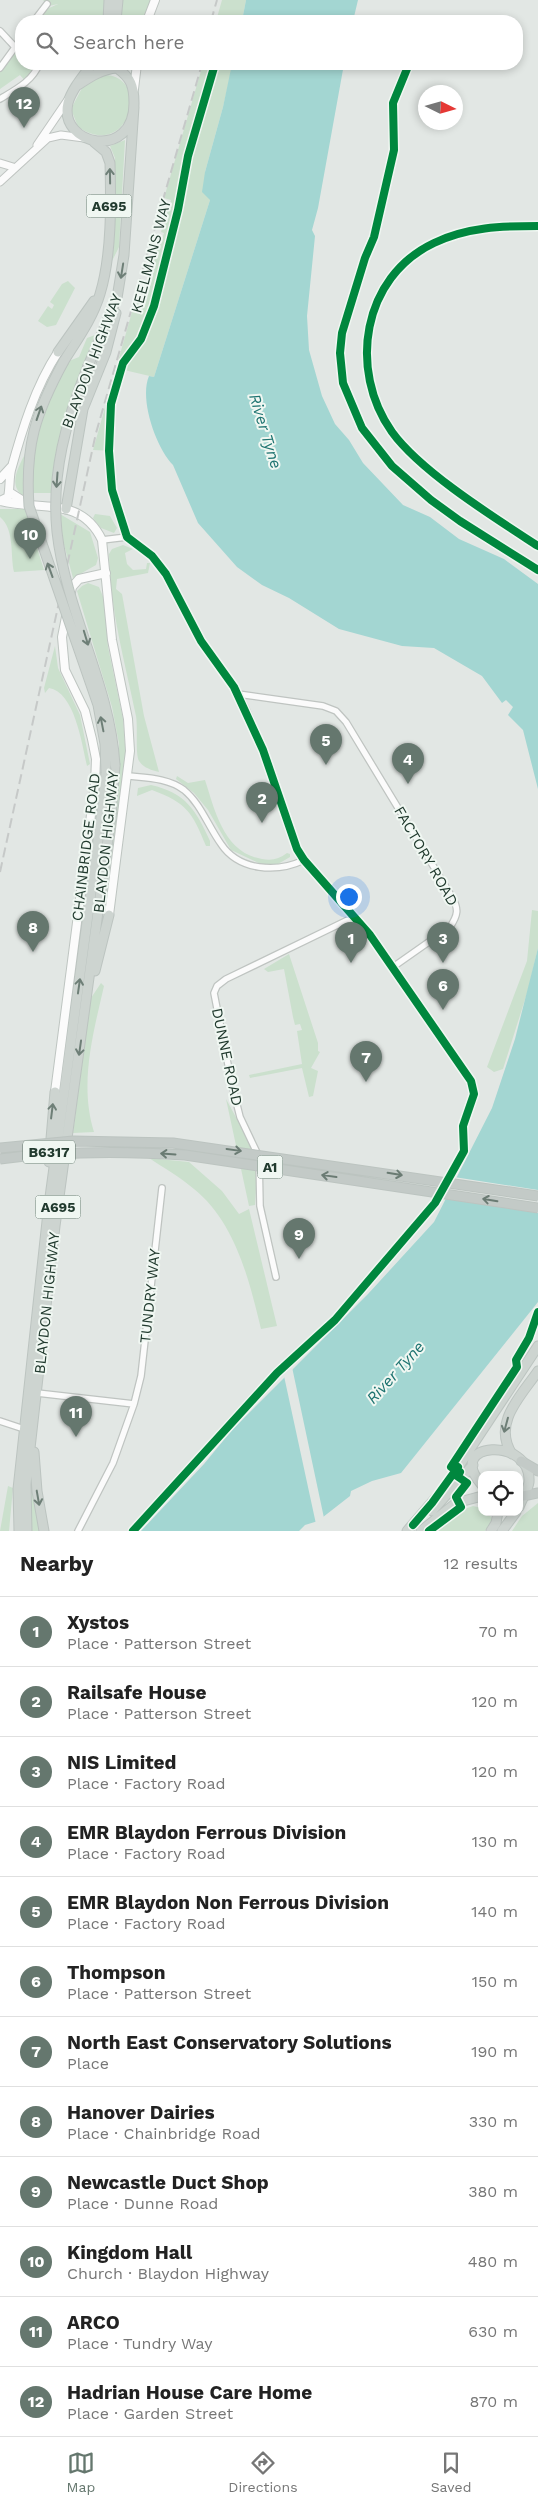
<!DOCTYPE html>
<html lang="en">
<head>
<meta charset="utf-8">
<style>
	body { margin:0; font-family:"Work Sans",sans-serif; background:#f2f2f2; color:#222 }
	.controls { position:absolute; right:15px; bottom:15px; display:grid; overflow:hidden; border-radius:10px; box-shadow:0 2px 8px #0003 }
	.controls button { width:45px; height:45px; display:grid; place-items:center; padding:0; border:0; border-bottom:1px solid #e0e0e0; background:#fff; color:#222; font:25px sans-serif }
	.compass { position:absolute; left:418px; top:85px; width:45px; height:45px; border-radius:50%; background:#fff; box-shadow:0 2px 8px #0003; rotate:95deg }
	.you { position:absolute; left:348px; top:896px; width:18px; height:18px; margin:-12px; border:4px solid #fff; border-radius:50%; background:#1a73e8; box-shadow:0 0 0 8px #1a73e833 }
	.badge { display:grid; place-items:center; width:32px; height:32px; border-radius:50%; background:#65776e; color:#fff; font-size:16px; font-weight:700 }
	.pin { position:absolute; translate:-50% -41px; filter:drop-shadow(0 1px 2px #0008) }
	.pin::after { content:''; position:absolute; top:26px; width:18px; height:15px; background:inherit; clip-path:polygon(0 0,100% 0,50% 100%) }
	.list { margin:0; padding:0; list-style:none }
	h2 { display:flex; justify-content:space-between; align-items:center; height:65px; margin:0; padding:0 20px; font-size:21px }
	h2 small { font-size:16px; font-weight:400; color:#767676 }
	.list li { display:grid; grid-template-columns:32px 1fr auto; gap:15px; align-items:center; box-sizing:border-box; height:70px; padding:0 20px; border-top:1px solid #e0e0e0 }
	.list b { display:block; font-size:19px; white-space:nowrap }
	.list p { margin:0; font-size:16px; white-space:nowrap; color:#767676 }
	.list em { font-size:16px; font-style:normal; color:#767676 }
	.icon { flex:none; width:28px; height:28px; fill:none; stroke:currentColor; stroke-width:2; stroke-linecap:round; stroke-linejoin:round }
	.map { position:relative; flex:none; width:538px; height:1531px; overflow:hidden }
	.search { position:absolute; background:#fff; box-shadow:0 2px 8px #0003; left:15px; right:15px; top:15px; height:55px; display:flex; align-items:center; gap:12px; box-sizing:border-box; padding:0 18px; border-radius:20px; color:#767676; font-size:19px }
	.sheet { height:905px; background:#fff }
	nav { display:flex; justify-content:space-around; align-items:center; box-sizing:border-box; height:70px; border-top:1px solid #e0e0e0; background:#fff; font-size:14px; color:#767676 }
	nav a { display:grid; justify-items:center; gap:2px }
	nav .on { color:#65776e }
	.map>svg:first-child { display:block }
	.green { fill:#cbe0cd }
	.water { fill:#a3d6d2 }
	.pier { fill:#e2e7e4 }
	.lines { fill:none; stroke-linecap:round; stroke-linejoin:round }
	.minor-casing { stroke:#bfc4c1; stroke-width:8 }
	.tertiary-casing { stroke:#bfc4c1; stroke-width:9 }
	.secondary-casing { stroke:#bec5c1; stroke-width:10 }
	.primary-casing { stroke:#bcc4c0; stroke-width:11 }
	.trunk-casing { stroke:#bcc4c0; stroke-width:11 }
	.minor { stroke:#fbfbfb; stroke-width:5.5 }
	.tertiary { stroke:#fbfbfb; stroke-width:7 }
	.secondary { stroke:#fbfbfb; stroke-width:8 }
	.primary { stroke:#cdd4d0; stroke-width:9 }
	.trunk { stroke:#c3cac7; stroke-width:9 }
	.rail { stroke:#c6c9c8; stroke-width:2; stroke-dasharray:10 5; stroke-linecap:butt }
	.primary-bridge-casing { stroke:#bcc4c0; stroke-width:11; stroke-linecap:butt }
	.trunk-bridge-casing { stroke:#bcc4c0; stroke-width:11; stroke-linecap:butt }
	.primary-bridge { stroke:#cdd4d0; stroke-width:9 }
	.trunk-bridge { stroke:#c3cac7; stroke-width:9 }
	.cycleway-casing { stroke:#f0f7f2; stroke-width:11 }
	.cycleway { stroke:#00873e; stroke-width:8 }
	.oneway { stroke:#6e7f77 }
	.oneway2 { stroke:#6a7b73 }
	.labels { text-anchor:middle; stroke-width:4; stroke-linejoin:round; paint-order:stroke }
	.shield { fill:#f0f7f2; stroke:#5f7369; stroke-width:1 }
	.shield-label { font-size:14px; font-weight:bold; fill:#213a2e }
	.street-label { font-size:15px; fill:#213a2e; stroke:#f0f7f2 }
	.water-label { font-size:16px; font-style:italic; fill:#1d7370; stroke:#f0f7f2 }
</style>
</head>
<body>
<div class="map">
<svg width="538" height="1531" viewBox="0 0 538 1531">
	<rect width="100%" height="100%" fill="#e2e7e4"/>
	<path class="green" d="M43 0H105L102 21H88L84 18 81 21H38L47 9 58 4 49 6Z
		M122 0H155L147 21H119Z
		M222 0H246L242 21H216Z
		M21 43V64H39L26 82 20 75 0 89V68Z
		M203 64H233L223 107 205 172 210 200 154 377 124 370 116 404 114 451 93 450 139 287 145 288 159 242H161L164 233 161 232 171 200 164 198Z
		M104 75C152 75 130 162 78 127L71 109 82 88Z
		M125 140 119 247 110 265 115 158 110 146Z
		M68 281 75 288 56 325 47 327 38 321 48 306 52 309 54 305 50 302 62 284Z
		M95 335 99 336C73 386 55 436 52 493H33C31 441 44 406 69 361L79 357 87 338Z
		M25 454 24 496C7 486 19 466 25 454Z
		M0 509H25L44 570 14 572C10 554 15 530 0 517Z
		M60 514 90 532 98 558 96 565 73 578 63 541Z
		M95 514 110 516 117 528 114 533 101 528 93 518Z
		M123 545 133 549 125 553 127 564 133 570 146 569 147 563H150L148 573 117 579 116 589 122 594 144 716 159 772C151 770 144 768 139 761 135 754 138 727 136 716 125 662 110 610 109 554L112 549Z
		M88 583 99 587 104 599 108 647 123 719 126 758 98 949 95 957 119 780V744L112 707 77 591 82 586Z
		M55 646 58 668 80 715 90 764 87 766C82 745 75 692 49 688L45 693 44 688Z
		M177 776 188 783 205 780C215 811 224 853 262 859 272 861 279 859 287 853L290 854V857L278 864 263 865 231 850 208 810 194 793 176 779Z
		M99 778H102L77 971 52 1133Z
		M151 785C186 793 196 810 210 841V846H206C192 812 187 803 152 790L137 796 138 788Z
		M532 910 538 911V948L528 990 503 1069 494 1072 487 1067 527 961Z
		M289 954 318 1043V1051L320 1052 311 1068 318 1071 313 1096 309 1097 302 1068 250 1078 249 1075 302 1064 297 1031 302 1030 300 1024 295 1025 293 1017 284 969 268 972 264 969Z
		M101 983 104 986C93 1034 79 1084 94 1132L73 1133 91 998Z
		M226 1099 250 1143 257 1173 255 1205 249 1206Z
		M149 1158 189 1162 222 1191 239 1214 249 1209 277 1326 261 1329C249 1279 235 1222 194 1189 180 1177 164 1168 149 1158Z
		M31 1482 40 1531H31L29 1485Z
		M8 1486 13 1488 9 1531H0Z
		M538 1503V1531H512L522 1516Z
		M473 1506 482 1508V1512H489C493 1520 491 1525 485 1531H432L456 1512Z"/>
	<path class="water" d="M246 0H358L353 21H242Z
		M232 64H344L318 208 312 230 315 236 307 316 309 350 322 396 335 424 349 440 363 463 403 505 430 517 459 539 504 559 538 584V789L523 730 508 715 513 707 506 700 502 703 482 676 434 648 402 646 339 629 289 598 262 585 237 567 198 523 173 465C156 448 139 399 149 376L154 377 210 200 202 192 205 172 223 107Z
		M538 948V1302L401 1473 372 1481 351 1491 350 1496 318 1521 305 1525 299 1531H141L204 1464 232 1430 368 1294 434 1222 492 1108 515 1039Z"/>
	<path class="pier" d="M454 1177 538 1190V1213L443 1198Z
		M292 1367 324 1518 316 1524 284 1376Z"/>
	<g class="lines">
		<defs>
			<path id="minor" d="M34 21 47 4
				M0 31 15 47
				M0 68 21 39
				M0 99C15 90 33 81 39 64
				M538 226C502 226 467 227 434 243 362 277 348 370 392 432 421 472 495 518 538 546
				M102 540 127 537 132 539 152 556 166 574 201 641 234 687 246 709 263 750 297 849 304 860 370 935 471 1081 474 1094 473 1101
				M238 694 323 706 336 711 346 722 452 897C459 909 458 915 450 927L393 967
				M128 776C147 778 168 778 184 790 201 804 208 826 221 844 239 871 277 873 304 860
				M276 1277 260 1206 259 1157 240 1117 232 1085 214 993 217 986 226 979 354 917
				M37 1393 134 1404 113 1463 78 1531
				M134 1404 141 1376 162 1188
				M0 1421 24 1429"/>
			<path id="tertiary" d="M37 145 69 98
				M0 163 13 167
				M0 182 48 138 61 135 84 138"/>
			<path id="secondary" d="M147 21 155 0
				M134 89 137 64
				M0 479 11 467
				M9 492 28 504
				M0 501 8 497C10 489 9 479 11 470 22 430 35 387 58 352
				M1 501C41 511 81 496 102 540L112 640 128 719 130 751 109 915
				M55 1092 95 784 96 759 92 739 85 711 65 670 62 637 72 587 79 579 106 573"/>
			<path id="primary" d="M108 21 109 0
				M116 21 118 0
				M78 85C90 77 102 69 117 68 131 78 134 86 134 103 134 161 58 146 68 103 71 90 84 75 92 64
				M58 352 94 301
				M64 361C77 340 93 318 100 294 112 255 111 202 110 163L106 152 94 142
				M88 366 117 298 124 255 134 107
				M66 509 83 409 106 352 116 313
				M95 971 109 915
				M49 1162 55 1092
				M34 1452 37 1491 44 1531
				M512 1454C492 1423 521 1396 538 1371
				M482 1485C443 1441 532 1436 529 1482 528 1490 522 1499 519 1507
				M432 1511 473 1465
				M19 1531 18 1489 48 1212 103 803 106 773
				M27 1531 26 1484 55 1226 111 817 115 765
				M407 1531 445 1487 538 1346
				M421 1531 456 1503 482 1496
				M491 1531 496 1523 498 1512
				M502 1531 516 1512"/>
			<path id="trunk" d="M521 1461 538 1471
				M523 1496 538 1493"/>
		</defs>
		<use href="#minor" class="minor-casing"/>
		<use href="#tertiary" class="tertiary-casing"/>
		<use href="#secondary" class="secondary-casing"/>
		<use href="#primary" class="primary-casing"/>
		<use href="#trunk" class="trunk-casing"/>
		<use href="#minor" class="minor"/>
		<use href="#tertiary" class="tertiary"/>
		<use href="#secondary" class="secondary"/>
		<use href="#primary" class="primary"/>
		<use href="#trunk" class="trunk"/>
		<path class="rail" d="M211 21 217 0
			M0 872 96 433 202 64"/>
		<defs>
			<path id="primary-bridge" d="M64 361C35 414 25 446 29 506L98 705 105 744 106 773
				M88 366C66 420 51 474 57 532 66 612 110 684 115 765"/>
			<path id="trunk-bridge" d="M0 1148 73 1141 173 1143 538 1196
				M0 1159C62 1151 123 1151 185 1155L538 1208"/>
		</defs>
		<use href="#primary-bridge" class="primary-bridge-casing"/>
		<use href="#trunk-bridge" class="trunk-bridge-casing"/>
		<use href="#primary-bridge" class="primary-bridge"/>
		<use href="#trunk-bridge" class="trunk-bridge"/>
		<defs>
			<path id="cycleway" d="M409 64 393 103 394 150 374 237 365 258 342 333 340 353 343 383 362 428 392 466 431 500 460 521 538 570
				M538 226C502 226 467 227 434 243 362 277 348 370 392 432 421 472 495 518 538 546
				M413 1525 432 1503 458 1467
				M133 1531 277 1373 335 1320 435 1203 464 1151 463 1126 474 1094 471 1081 370 935 304 860 297 849 263 750 234 687 201 641 166 574 152 556 127 537 112 490 109 451 111 404 123 363 141 339 154 306 178 210 188 156 215 64
				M429 1531 461 1507 456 1497 467 1483 457 1476 460 1472 451 1467 517 1367 516 1360 529 1338 538 1312"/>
		</defs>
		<use href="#cycleway" class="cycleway-casing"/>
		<use href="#cycleway" class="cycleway"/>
	</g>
	<defs><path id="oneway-shaft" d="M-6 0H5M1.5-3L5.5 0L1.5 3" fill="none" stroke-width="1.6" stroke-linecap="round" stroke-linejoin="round" transform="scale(1.25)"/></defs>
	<g class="oneway">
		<use href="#oneway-shaft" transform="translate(110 176) rotate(-91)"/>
		<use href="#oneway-shaft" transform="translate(122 271) rotate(99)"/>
		<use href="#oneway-shaft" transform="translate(39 413) rotate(-71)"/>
		<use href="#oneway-shaft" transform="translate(57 480) rotate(94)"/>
		<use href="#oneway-shaft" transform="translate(50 570) rotate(-110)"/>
		<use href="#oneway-shaft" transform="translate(86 638) rotate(73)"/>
		<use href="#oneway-shaft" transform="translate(102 724) rotate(-101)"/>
		<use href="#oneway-shaft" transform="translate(79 986) rotate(-82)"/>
		<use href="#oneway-shaft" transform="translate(80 1048) rotate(98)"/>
		<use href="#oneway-shaft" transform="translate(52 1111) rotate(-83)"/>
		<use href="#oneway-shaft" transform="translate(506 1425) rotate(105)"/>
		<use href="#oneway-shaft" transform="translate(38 1498) rotate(80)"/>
	</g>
	<g class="oneway2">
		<use href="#oneway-shaft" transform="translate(234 1150) rotate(8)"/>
		<use href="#oneway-shaft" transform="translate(168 1154) rotate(-176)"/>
		<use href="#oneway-shaft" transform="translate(395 1174) rotate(9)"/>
		<use href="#oneway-shaft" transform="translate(329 1176) rotate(-172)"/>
		<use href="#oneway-shaft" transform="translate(490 1200) rotate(-171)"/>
	</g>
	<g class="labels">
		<g class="shield">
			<rect x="86.5" y="194.5" width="45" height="23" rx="4"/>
			<rect x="23" y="1140.5" width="52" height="23" rx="4"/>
			<rect x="257.5" y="1155.5" width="25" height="23" rx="4"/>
			<rect x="35.5" y="1195.5" width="45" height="23" rx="4"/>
		</g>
		<g class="shield-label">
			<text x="109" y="211">A695</text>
			<text x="49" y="1157">B6317</text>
			<text x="270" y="1172">A1</text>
			<text x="58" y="1212">A695</text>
		</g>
		<g class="street-label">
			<text transform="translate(151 256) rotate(-75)" y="5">KEELMANS WAY</text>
			<text transform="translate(92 361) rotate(-69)" y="5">BLAYDON HIGHWAY</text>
			<text transform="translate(106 842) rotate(-84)" y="5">BLAYDON HIGHWAY</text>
			<text transform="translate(86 847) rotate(-83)" y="5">CHAINBRIDGE ROAD</text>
			<text transform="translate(426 856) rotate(60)" y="5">FACTORY ROAD</text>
			<text transform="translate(227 1057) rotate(78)" y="5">DUNNE ROAD</text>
			<text transform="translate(150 1296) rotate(-84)" y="5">TUNDRY WAY</text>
			<text transform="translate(47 1303) rotate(-84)" y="5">BLAYDON HIGHWAY</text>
		</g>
		<g class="water-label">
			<text transform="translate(266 431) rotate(73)" y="6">River Tyne</text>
			<text transform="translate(395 1372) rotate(-48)" y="6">River Tyne</text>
		</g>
	</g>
</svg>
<div class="controls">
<button><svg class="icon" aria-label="locate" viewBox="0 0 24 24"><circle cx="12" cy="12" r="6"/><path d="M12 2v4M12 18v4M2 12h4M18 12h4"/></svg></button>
</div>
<svg class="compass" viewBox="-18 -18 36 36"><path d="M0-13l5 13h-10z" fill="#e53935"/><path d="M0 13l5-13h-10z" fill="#767676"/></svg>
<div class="you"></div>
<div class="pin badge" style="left:351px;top:963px">1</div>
<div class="pin badge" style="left:262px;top:823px">2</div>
<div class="pin badge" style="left:443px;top:963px">3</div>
<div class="pin badge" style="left:408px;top:784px">4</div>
<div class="pin badge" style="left:326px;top:765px">5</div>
<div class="pin badge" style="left:443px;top:1010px">6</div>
<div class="pin badge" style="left:366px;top:1082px">7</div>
<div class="pin badge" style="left:33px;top:952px">8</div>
<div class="pin badge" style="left:299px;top:1259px">9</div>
<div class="pin badge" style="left:30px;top:559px">10</div>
<div class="pin badge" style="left:76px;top:1437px">11</div>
<div class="pin badge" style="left:24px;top:128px">12</div>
<div class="search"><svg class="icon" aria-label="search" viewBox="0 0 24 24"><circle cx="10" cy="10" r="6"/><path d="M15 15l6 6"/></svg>Search here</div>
</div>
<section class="sheet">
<h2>Nearby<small>12 results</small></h2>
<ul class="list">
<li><span class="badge">1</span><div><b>Xystos</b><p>Place · Patterson Street</p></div><em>70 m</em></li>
<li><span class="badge">2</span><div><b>Railsafe House</b><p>Place · Patterson Street</p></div><em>120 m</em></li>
<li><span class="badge">3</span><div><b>NIS Limited</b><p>Place · Factory Road</p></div><em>120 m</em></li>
<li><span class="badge">4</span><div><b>EMR Blaydon Ferrous Division</b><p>Place · Factory Road</p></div><em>130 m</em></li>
<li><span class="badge">5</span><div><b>EMR Blaydon Non Ferrous Division</b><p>Place · Factory Road</p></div><em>140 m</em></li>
<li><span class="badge">6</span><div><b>Thompson</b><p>Place · Patterson Street</p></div><em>150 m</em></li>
<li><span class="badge">7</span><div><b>North East Conservatory Solutions</b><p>Place</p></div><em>190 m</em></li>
<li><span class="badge">8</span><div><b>Hanover Dairies</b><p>Place · Chainbridge Road</p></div><em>330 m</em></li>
<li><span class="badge">9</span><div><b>Newcastle Duct Shop</b><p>Place · Dunne Road</p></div><em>380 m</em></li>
<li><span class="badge">10</span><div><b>Kingdom Hall</b><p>Church · Blaydon Highway</p></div><em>480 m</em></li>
<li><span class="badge">11</span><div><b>ARCO</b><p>Place · Tundry Way</p></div><em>630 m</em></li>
<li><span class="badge">12</span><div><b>Hadrian House Care Home</b><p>Place · Garden Street</p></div><em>870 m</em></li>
</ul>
</section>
<nav>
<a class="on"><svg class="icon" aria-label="map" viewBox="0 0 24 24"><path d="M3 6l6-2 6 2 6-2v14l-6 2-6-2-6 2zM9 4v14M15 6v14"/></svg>Map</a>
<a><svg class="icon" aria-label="directions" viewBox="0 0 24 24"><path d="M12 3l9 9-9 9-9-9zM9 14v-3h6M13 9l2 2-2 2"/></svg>Directions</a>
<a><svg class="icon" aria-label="saved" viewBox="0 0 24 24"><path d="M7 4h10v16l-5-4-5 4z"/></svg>Saved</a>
</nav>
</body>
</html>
